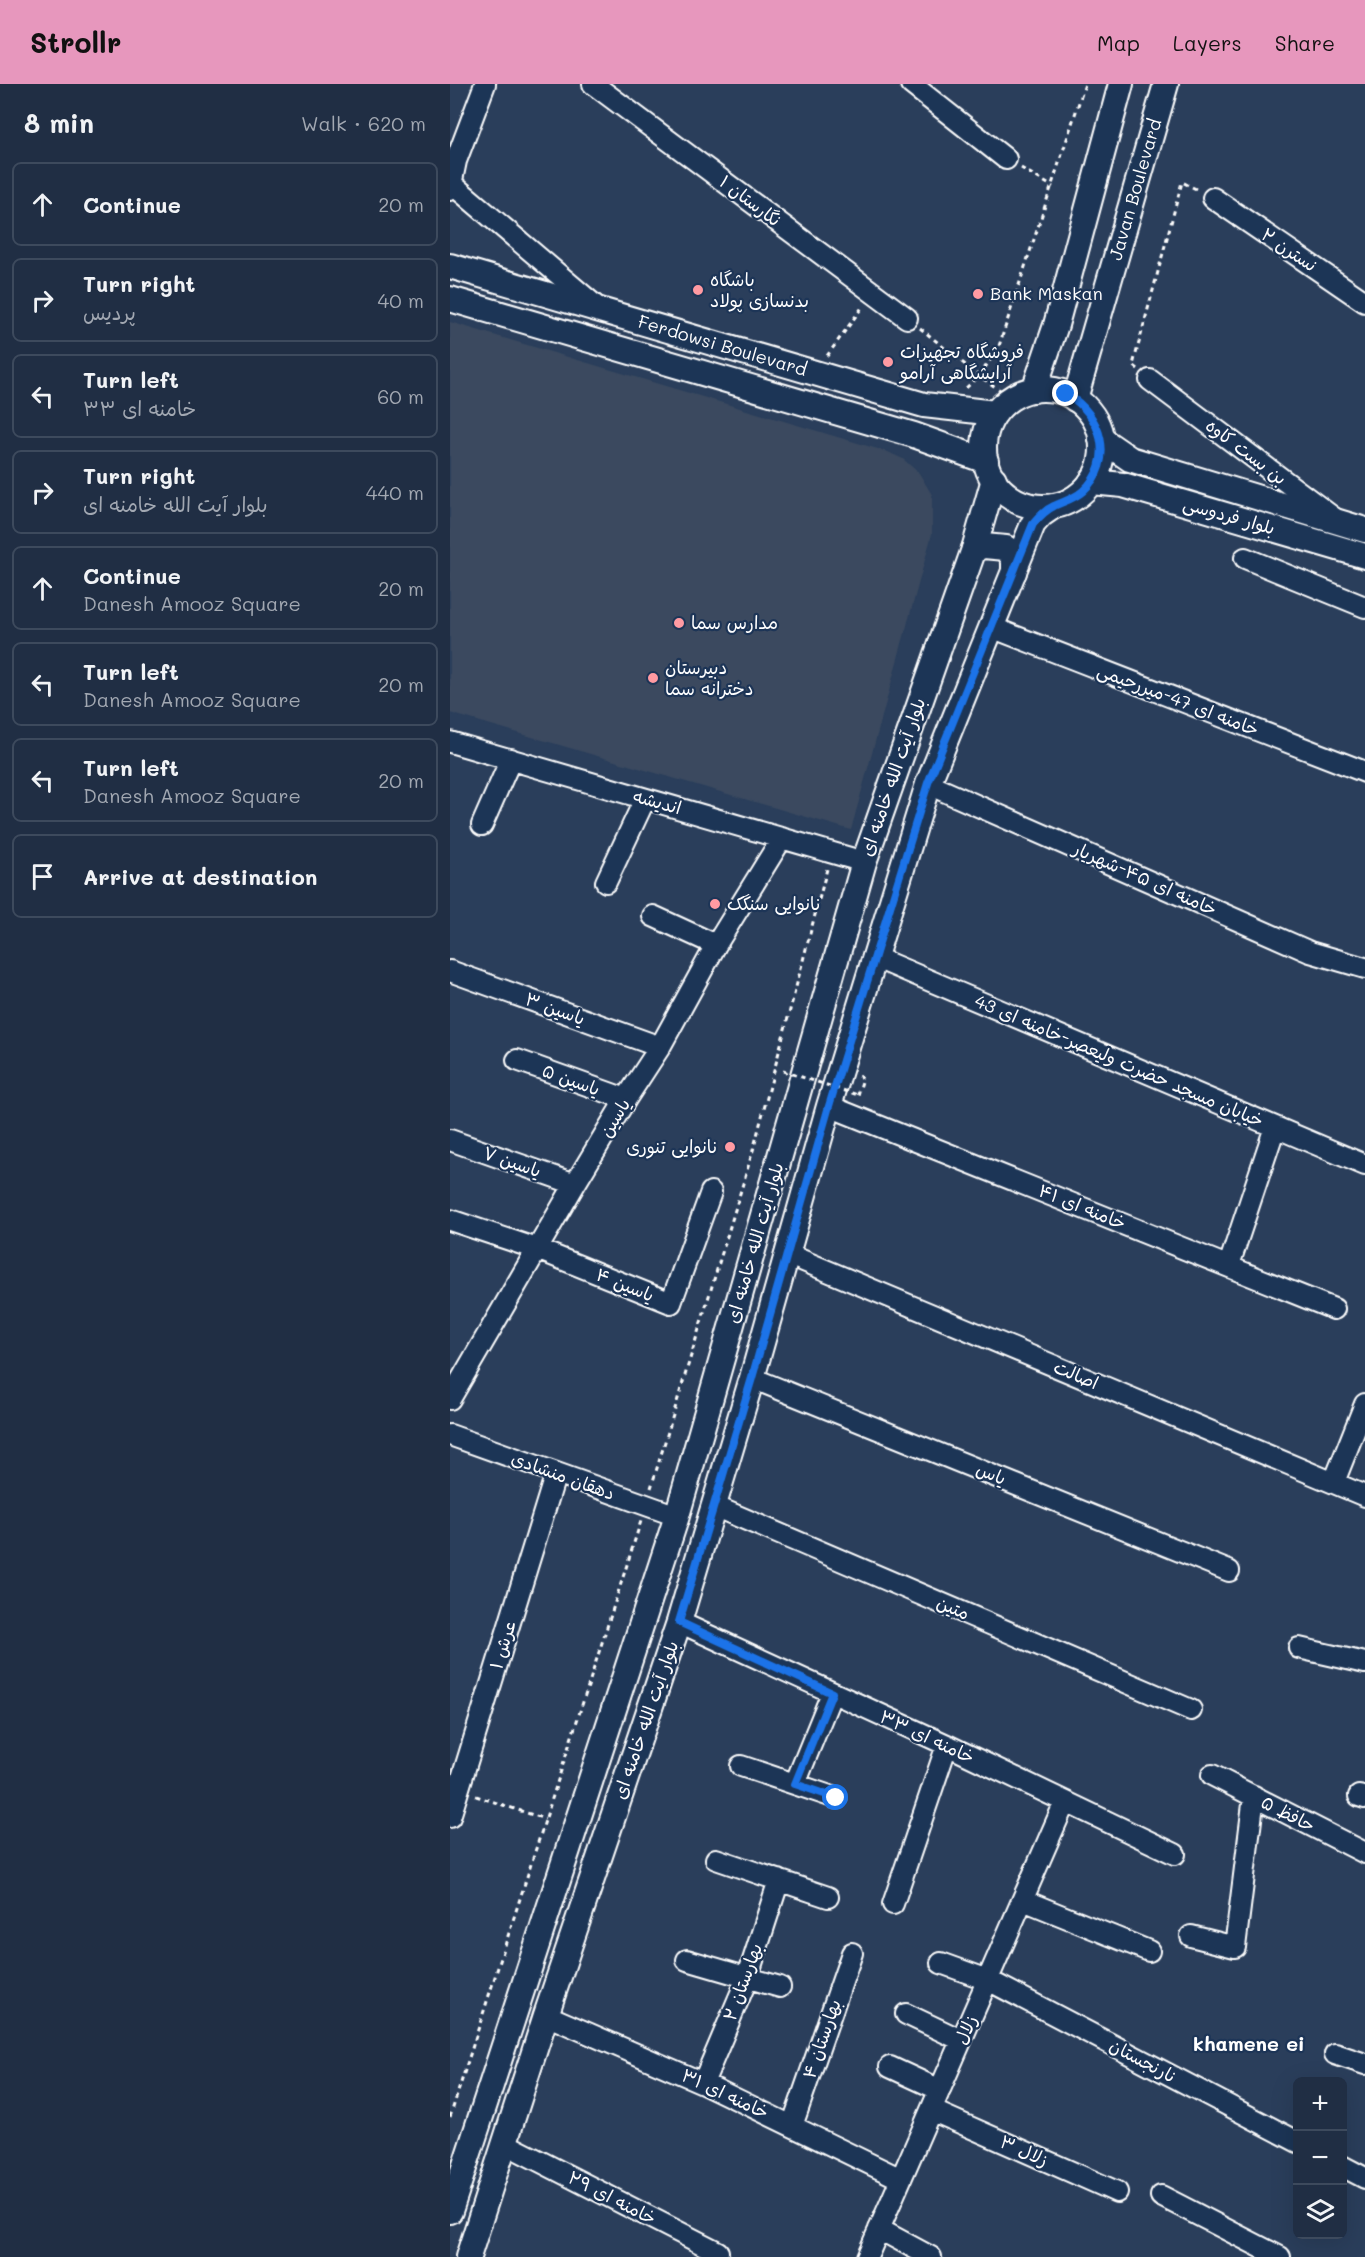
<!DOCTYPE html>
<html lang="en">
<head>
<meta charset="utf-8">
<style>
	body { margin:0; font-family:Mali,"Playpen Sans Arabic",sans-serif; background:#2d3a4f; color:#f1f3f6 }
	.controls { position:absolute; right:18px; bottom:18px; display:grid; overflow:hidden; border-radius:9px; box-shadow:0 6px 24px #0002 }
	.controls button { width:54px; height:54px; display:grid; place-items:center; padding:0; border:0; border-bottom:2px solid #3d4a5d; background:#202e44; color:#f1f3f6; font:30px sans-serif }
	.stop { position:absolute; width:18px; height:18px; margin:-14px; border:4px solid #1a73e8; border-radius:50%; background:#fff }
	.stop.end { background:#1a73e8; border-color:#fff; box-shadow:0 2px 6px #0008 }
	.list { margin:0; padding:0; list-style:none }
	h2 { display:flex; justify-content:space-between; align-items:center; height:78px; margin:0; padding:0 24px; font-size:26px }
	h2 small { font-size:20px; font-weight:400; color:#a2a8b2 }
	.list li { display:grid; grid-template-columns:39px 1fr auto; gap:18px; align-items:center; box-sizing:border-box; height:84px; margin:0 12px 12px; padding:0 12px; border:2px solid #3d4a5d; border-radius:9px }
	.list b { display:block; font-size:22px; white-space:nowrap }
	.list p { margin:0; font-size:20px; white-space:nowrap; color:#a2a8b2 }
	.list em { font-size:20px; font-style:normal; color:#a2a8b2 }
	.icon { flex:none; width:33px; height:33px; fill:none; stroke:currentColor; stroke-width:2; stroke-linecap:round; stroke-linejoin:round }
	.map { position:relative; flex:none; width:915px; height:2173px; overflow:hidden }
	header { display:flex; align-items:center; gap:36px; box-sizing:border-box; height:84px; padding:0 30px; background:#e797bd; color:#111 }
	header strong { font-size:28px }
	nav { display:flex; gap:33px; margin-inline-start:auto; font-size:21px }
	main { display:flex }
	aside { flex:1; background:#202e44 }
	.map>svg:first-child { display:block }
	.built { fill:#3a495f }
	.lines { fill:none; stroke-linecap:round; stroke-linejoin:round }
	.minor-casing { stroke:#fff; stroke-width:24 }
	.major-casing { stroke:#fff; stroke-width:28 }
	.path { stroke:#fff; stroke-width:3; stroke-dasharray:4.5 4.5; stroke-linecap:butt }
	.minor { stroke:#1d3557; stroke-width:20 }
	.major { stroke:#1d3557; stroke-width:24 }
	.path-bridge { stroke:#fff; stroke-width:3; stroke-dasharray:4.5 4.5; stroke-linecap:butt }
	.route { stroke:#1a73e8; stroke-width:8 }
	.poi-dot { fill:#ff9aa2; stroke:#1d3557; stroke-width:2 }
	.labels { text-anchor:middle; stroke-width:4.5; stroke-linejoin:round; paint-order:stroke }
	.street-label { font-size:18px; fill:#fff; stroke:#1d3557 }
	.poi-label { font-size:18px; fill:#fff; stroke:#1d3557; text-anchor:start }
	.neighbourhood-label { font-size:20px; font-weight:bold; fill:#fff; stroke:#1d3557 }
</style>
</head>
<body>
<header>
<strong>Strollr</strong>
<nav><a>Map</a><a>Layers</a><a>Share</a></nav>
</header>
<main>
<aside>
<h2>8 min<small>Walk · 620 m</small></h2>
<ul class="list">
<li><svg class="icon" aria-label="ahead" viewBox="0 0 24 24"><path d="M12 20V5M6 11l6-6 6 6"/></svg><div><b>Continue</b></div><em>20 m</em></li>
<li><svg class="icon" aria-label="right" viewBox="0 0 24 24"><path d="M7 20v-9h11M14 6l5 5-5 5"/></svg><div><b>Turn right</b><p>پردیس</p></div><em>40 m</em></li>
<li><svg class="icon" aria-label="left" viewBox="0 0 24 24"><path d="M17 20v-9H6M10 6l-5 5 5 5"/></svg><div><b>Turn left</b><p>خامنه ای ۳۳</p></div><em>60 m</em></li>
<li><svg class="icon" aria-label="right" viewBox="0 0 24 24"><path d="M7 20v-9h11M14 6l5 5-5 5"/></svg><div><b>Turn right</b><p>بلوار آیت الله خامنه ای</p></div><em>440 m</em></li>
<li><svg class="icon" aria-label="ahead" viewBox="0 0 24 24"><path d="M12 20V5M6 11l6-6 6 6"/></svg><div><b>Continue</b><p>Danesh Amooz Square</p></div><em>20 m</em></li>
<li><svg class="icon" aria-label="left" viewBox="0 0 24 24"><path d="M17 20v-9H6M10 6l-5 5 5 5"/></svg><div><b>Turn left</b><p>Danesh Amooz Square</p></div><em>20 m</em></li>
<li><svg class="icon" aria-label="left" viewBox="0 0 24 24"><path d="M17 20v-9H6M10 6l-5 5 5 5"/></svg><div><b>Turn left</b><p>Danesh Amooz Square</p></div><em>20 m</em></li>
<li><svg class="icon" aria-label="arrive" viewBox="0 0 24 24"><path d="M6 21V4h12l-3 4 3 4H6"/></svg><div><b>Arrive at destination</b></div></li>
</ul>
</aside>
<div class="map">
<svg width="915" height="2173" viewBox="0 0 915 2173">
	<rect width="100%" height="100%" fill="#2a3e5b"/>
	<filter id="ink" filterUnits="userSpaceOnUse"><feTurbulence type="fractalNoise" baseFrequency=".0167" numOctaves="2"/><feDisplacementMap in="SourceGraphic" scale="12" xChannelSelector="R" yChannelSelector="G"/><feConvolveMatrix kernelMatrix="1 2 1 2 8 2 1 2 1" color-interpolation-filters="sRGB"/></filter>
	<g filter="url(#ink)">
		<path class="built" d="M0 238 438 368 453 375 469 389 482 411V450L401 746 0 629Z"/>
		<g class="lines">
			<defs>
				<path id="minor" d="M143 0 457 234
					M461 0 556 75
					M2 100 148 224
					M0 106 6 77 35 0
					M763 114 915 218
					M700 296 884 434
					M795 474 915 523
					M541 543 915 688
					M0 658 414 778
					M478 700 860 868 915 884
					M32 741 61 675
					M156 798 195 715
					M203 832 266 861
					M424 873 915 1081
					M0 887 210 963
					M67 976 176 1015
					M379 1022 884 1225
					M0 1056 125 1100
					M0 1136 87 1165 221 1219 261 1108
					M337 1170 915 1412
					M779 1181 825 1043
					M302 1294 779 1487
					M0 1315 125 1100 176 1015 210 963 266 861 332 754
					M0 1351 227 1432
					M884 1398 915 1320
					M264 1422 741 1626
					M229 1538 497 1661 725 1770
					M849 1564 915 1579
					M291 1682 386 1714
					M762 1691 915 1769
					M345 1700 382 1609
					M909 1712 915 1714
					M0 1733 106 1389
					M266 1775 378 1813
					M573 1816 699 1867
					M443 1820 497 1661
					M741 1852 785 1863 804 1712
					M237 1876 330 1903
					M491 1879 538 1896 848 2058
					M456 1930 511 1956
					M96 1931 253 1999 451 2095
					M885 1970 915 1980
					M440 1983 490 2006
					M253 1999 297 1895 329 1796
					M481 2026 667 2108
					M342 2042 402 1869
					M56 2060 268 2168
					M892 2082 915 2094
					M711 2112 830 2173
					M429 2145 481 2173
					M417 2173 615 1718"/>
				<g id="major">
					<path id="s1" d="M0 182 474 321 545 329"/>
					<path d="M0 215 464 351 536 377"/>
					<circle cx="593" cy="364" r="59"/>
					<path d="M584 306 606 241 671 0"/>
					<path id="s2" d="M625 315 716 0"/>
					<path d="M651 355 680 375 915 446"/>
					<path d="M641 398 673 401 915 472"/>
					<path d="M524 465 534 462 556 464 564 475V488"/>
					<path d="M0 2127 227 1432 414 778 524 465 544 395"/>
					<path d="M18 2173 96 1931 229 1538 302 1294 379 1022 478 700 583 440 591 431 604 422"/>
				</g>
			</defs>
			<use href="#minor" class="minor-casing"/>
			<use href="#major" class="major-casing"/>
			<path class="path" d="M571 84 603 103
				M470 244 529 292 562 314
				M377 272 413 222
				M688 285 683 281 732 98 748 106
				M516 304 529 292 548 265 635 0
				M408 1011 413 994 409 992
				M201 1404 304 1063 377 785
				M26 1712 95 1735
				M0 2033 191 1437"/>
			<use href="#minor" class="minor"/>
			<use href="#major" class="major"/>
			<path class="path-bridge" d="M333 987 408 1011"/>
		</g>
	</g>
	<g class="lines" filter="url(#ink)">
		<path class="route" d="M386 1714 345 1700 382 1609 229 1538 302 1294 379 1022 478 699 583 440C589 433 595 426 604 422 614 417 624 415 633 407 666 377 652 330 616 310"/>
	</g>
	<g class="poi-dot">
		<circle cx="248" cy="206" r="6"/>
		<circle cx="528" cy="210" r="6"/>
		<circle cx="438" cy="278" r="6"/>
		<circle cx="229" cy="539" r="6"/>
		<circle cx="203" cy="594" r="6"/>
		<circle cx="265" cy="820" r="6"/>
		<circle cx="280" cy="1063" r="6"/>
	</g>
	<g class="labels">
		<g class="street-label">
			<text dy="6" stroke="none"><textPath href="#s2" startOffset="218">Javan Boulevard</textPath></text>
			<text transform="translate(300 117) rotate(37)" y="6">نگارستان ۱</text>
			<text transform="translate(839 166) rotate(34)" y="6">نسترن ۲</text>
			<text dy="6" stroke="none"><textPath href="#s1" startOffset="284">Ferdowsi Boulevard</textPath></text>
			<text transform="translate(796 368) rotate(37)" y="6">بن بست کاوه</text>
			<text transform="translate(779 432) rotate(16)" y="6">بلوار فردوسی</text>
			<text transform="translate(728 616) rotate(21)" y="6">خامنه ای 47-میررحیمی</text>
			<text transform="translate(443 693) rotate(-71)" y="6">بلوار آیت الله خامنه ای</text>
			<text transform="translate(207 718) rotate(16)" y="6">اندیشه</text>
			<text transform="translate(695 795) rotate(24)" y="6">خامنه ای ۴۵-شهریار</text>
			<text transform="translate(105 925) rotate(20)" y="6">یاسین ۳</text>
			<text transform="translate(669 977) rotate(23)" y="6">خیابان مسجد حضرت ولیعصر-خامنه ای 43</text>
			<text transform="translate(121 996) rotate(20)" y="6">یاسین ۵</text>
			<text transform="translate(165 1034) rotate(-59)" y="6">یاسین</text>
			<text transform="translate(62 1078) rotate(19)" y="6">یاسین ۷</text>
			<text transform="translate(632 1123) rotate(22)" y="6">خامنه ای ۴۱</text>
			<text transform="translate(305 1159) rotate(-74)" y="6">بلوار آیت الله خامنه ای</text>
			<text transform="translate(175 1201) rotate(22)" y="6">یاسین ۴</text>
			<text transform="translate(626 1291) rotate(23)" y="6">اصالت</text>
			<text transform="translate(541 1390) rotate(22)" y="6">یاس</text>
			<text transform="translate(113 1392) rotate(20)" y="6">دهقان منشادی</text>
			<text transform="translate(503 1524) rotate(23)" y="6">متین</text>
			<text transform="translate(53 1561) rotate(-73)" y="6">عرش ۱</text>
			<text transform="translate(196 1636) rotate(-71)" y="6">بلوار آیت الله خامنه ای</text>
			<text transform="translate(477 1653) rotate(25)" y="6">خامنه ای ۳۳</text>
			<text transform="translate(838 1730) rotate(27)" y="6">حافظ ۵</text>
			<text transform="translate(293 1898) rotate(-70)" y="6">بهارستان ۲</text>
			<text transform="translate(516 1946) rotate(-66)" y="6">زلال</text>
			<text transform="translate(372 1955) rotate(-71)" y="6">بهارستان ۴</text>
			<text transform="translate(693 1977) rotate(28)" y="6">نارنجستان</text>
			<text transform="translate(275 2010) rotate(25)" y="6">خامنه ای ۳۱</text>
			<text transform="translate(574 2067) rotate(24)" y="6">۳ زلال</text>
			<text transform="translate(162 2114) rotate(27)" y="6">خامنه ای ۲۹</text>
		</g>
		<g class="poi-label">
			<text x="260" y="202">باشگاه<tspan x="260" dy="21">بدنسازی پولاد</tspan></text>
			<text x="540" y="216">Bank Maskan</text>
			<text x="450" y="274">فروشگاه تجهیزات<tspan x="450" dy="21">آرایشگاهی آرامو</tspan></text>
			<text x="241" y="545">مدارس سما</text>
			<text x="215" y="590">دبیرستان<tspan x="215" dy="21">دخترانه سما</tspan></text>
			<text x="277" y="826">نانوایی سنگک</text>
			<text x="268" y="1069" text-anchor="end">نانوایی تنوری</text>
		</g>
		<g class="neighbourhood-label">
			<text x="799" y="1967">khamene ei</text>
		</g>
	</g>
</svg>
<div class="controls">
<button>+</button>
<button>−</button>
<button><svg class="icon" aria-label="layers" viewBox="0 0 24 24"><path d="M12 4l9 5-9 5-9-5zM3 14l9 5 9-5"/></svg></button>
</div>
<div class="stop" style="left:386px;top:1714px"></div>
<div class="stop end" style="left:616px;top:310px"></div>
</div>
</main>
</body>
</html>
